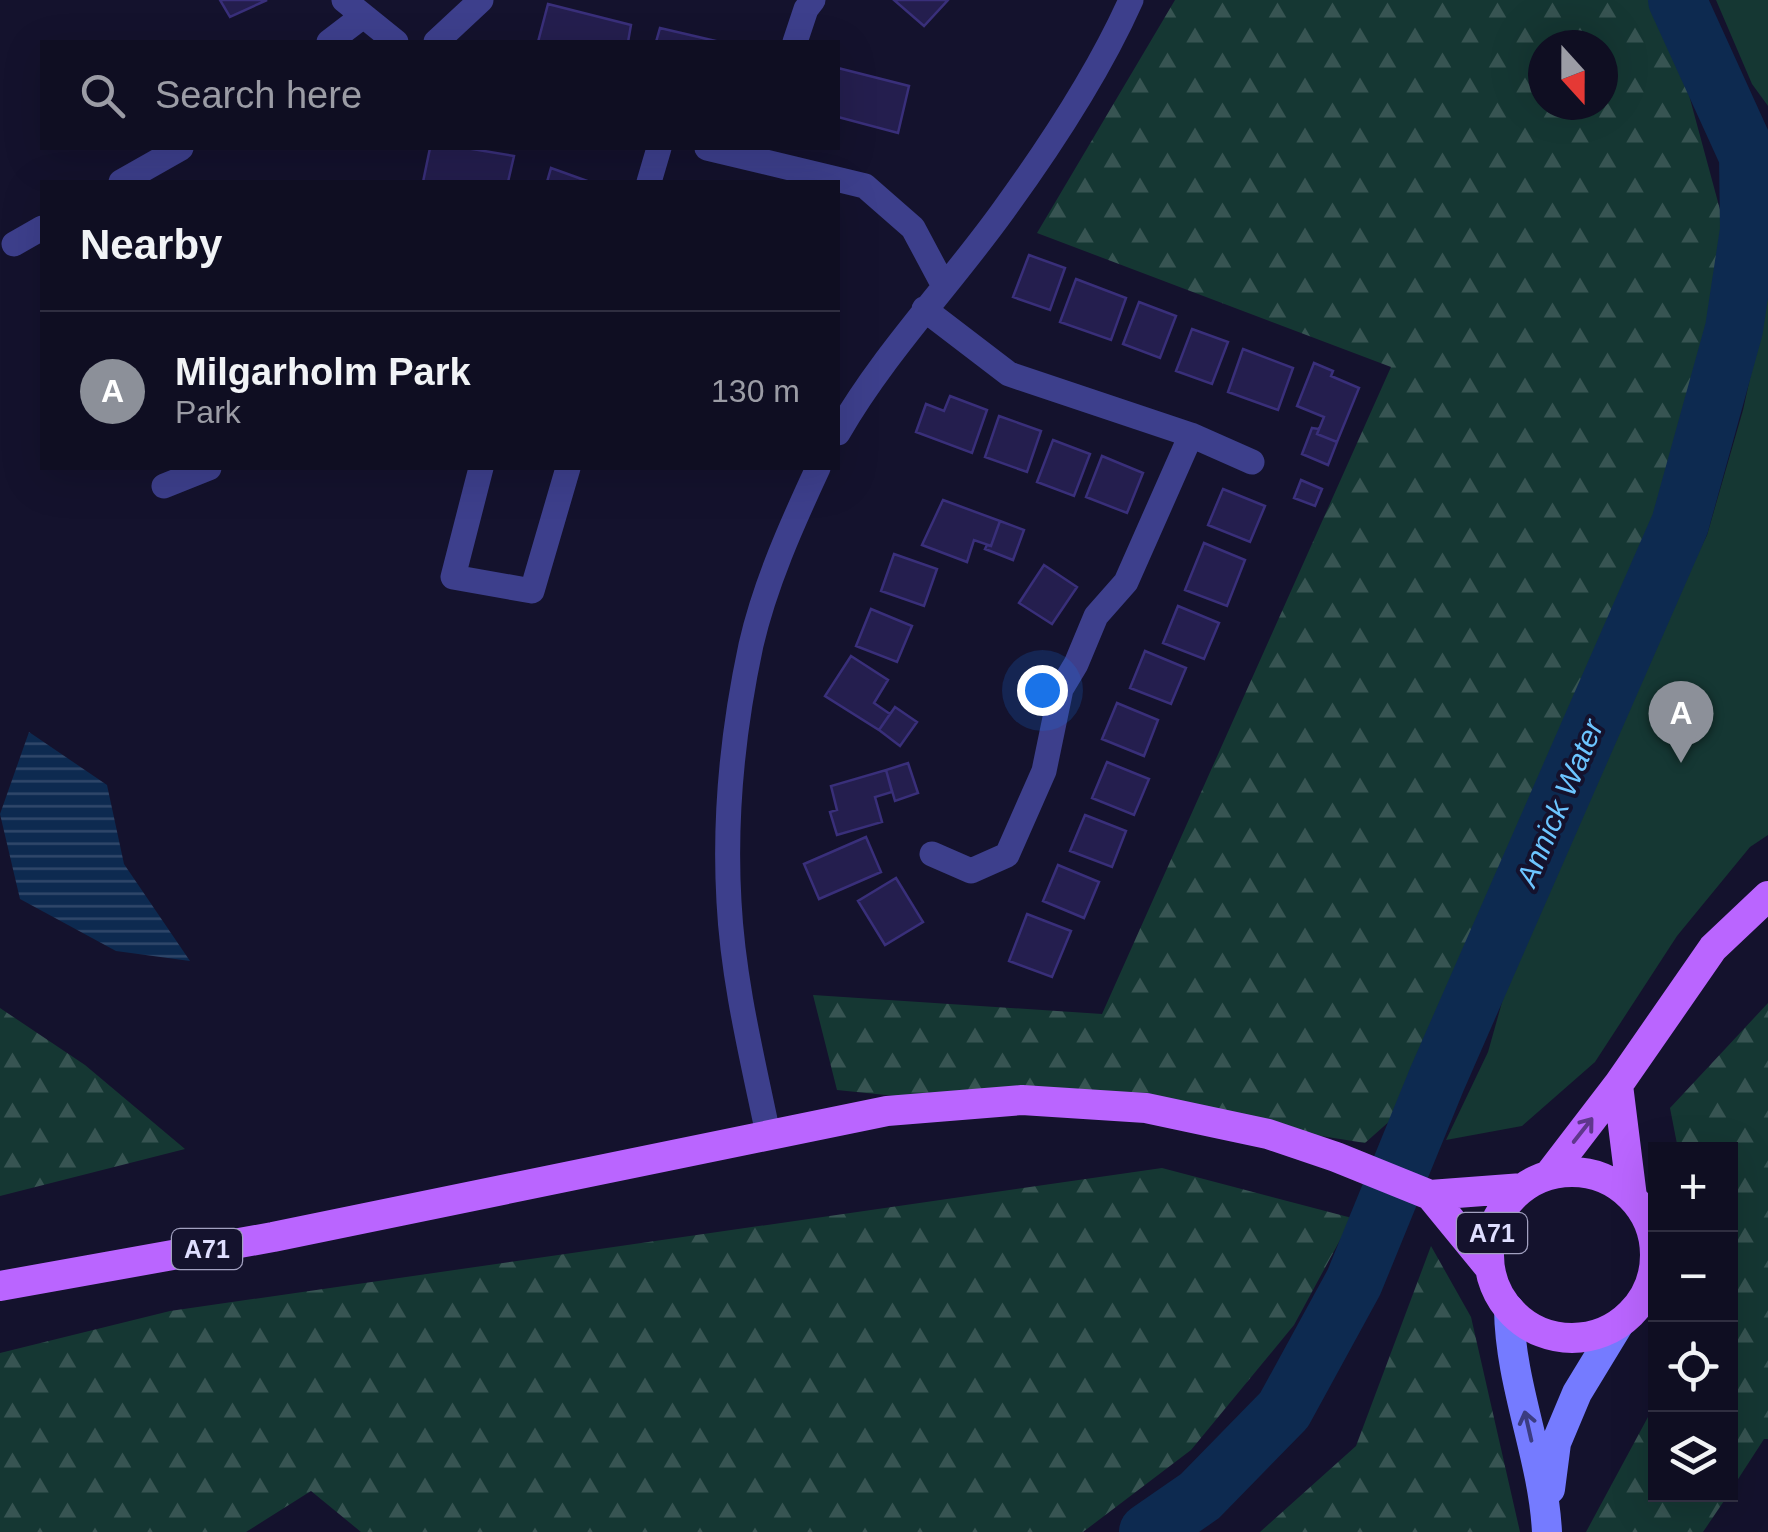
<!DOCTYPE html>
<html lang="en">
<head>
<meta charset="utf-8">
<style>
	body { margin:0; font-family:Helvetica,sans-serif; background:#1d1c2f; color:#f1f3f6 }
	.controls { position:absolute; right:30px; bottom:30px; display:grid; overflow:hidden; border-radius:0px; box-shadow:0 10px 40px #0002 }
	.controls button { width:90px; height:90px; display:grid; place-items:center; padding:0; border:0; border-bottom:2px solid #2f2e40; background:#0f0e22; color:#f1f3f6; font:50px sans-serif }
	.compass { position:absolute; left:1528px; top:30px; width:90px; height:90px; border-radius:50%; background:#0f0e22; box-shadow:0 10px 40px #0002; rotate:159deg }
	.you { position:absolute; left:1042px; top:690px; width:35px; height:35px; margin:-25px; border:8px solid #fff; border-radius:50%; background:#1a73e8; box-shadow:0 0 0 15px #1a73e833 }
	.badge { display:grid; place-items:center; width:65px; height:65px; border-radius:50%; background:#8c9099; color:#fff; font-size:32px; font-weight:700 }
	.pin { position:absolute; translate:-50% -82px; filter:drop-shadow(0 2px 5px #0008) }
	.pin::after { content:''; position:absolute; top:52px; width:35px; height:30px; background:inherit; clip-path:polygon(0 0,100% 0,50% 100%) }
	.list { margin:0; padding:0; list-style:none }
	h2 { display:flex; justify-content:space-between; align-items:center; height:130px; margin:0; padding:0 40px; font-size:42px }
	h2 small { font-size:32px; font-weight:400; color:#9b9ca5 }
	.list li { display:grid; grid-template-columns:65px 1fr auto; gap:30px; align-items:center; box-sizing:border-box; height:160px; padding:0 40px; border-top:2px solid #2f2e40 }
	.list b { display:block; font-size:38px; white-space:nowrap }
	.list p { margin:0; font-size:32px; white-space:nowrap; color:#9b9ca5 }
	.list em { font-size:32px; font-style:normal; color:#9b9ca5 }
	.icon { flex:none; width:55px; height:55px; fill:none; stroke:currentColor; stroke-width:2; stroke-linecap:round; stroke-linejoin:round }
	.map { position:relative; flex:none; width:1768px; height:1532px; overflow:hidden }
	.search { position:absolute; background:#0f0e22; box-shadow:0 10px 40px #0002; left:40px; top:40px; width:800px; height:110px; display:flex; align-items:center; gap:25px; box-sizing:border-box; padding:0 35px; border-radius:0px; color:#9b9ca5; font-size:38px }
	.panel { position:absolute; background:#0f0e22; box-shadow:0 10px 40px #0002; left:40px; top:180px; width:800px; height:290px; border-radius:0px }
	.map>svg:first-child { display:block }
	.forest { fill:url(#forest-firs); fill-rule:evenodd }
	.park { fill:#153733 }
	.water { fill:url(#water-rules) }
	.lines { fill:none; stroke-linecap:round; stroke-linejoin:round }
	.river { stroke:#0d2a50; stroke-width:58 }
	.building { fill:#241e4e; stroke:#392f7a; stroke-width:2.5 }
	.street { stroke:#3d3f8c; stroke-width:25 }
	.secondary { stroke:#757bff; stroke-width:30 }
	.primary { stroke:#ba65ff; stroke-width:30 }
	.oneway { stroke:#5f378c }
	.oneway2 { stroke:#3b3c81 }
	.labels { text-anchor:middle; stroke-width:8; stroke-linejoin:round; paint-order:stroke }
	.shield { fill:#14122d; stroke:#a2a1c0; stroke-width:2.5 }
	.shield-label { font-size:25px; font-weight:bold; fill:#dfdeff }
	.water-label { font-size:30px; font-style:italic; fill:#6cc5ff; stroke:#14122d }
</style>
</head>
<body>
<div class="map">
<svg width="1768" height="1532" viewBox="0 0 1768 1532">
	<defs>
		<pattern id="forest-firs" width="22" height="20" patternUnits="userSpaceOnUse" patternTransform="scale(2.5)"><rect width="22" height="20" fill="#153733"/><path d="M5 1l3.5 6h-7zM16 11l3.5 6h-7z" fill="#375452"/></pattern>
		<pattern id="water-rules" width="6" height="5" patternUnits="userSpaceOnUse" patternTransform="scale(2.5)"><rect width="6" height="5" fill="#0d2a50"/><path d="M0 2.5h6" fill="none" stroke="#30486a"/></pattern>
	</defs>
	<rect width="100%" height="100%" fill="#14122d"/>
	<path class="forest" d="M1175 0H1658L1683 73 1741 287 1584 742 1437 1079 1365 1143 1146 1108 974 1104 837 1090 813 995 1102 1014 1391 367 1037 233ZM1543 45H1603V105H1543Z
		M1768 1003V1439H1764L1731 1490 1730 1150 1678 1149 1670 1108Z
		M0 1008 85 1065 185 1149 0 1196Z
		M1162 1168 1352 1218 1294 1325 1191 1450 1083 1532H361L311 1491 246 1532H0V1353L170 1311Z
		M1431 1246 1471 1317 1520 1532H1260L1356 1446Z
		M1655 1404 1656 1494 1728 1495 1703 1532H1586Z"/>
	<path class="park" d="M1716 0H1768V106L1752 84Z
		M1768 296V835L1750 847 1677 936 1595 1062 1522 1126 1446 1140 1488 1052 1513 963 1538 905 1563 827 1707 535 1743 410Z"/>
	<path class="water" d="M29 732 107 785 124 864 190 961 116 951 20 899 0 814Z"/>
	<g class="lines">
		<path class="river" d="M1148 1532 1200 1496 1284 1410 1354 1282 1437 1079 1680 524 1734 329 1749 230 1748 156 1677 0"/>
	</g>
	<path class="building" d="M220 0H267L230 17Z
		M894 0H948L924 26Z
		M548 4 631 25 628 42H538Z
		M660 28 720 42H656Z
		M838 68 909 86 898 133 838 117Z
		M430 148H466L514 156 508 182H423Z
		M551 168 590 182H547Z
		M1029 255 1065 268 1050 310 1013 297Z
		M1076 279 1126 298 1111 340 1060 322Z
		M1139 302 1176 316 1160 358 1123 344Z
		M1192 329 1228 342 1212 384 1176 371Z
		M1243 349 1293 368 1278 410 1228 392Z
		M1314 363 1333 371 1331 376 1359 388 1337 442 1317 434 1324 417 1297 406Z
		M950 396 987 410 972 453 916 432 926 404 944 411Z
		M999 416 1041 431 1027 472 985 457Z
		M1312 428 1319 429 1317 434 1337 442 1328 465 1302 454Z
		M1053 440 1090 454 1074 496 1037 482Z
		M1102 456 1143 473 1127 513 1086 497Z
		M1301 480 1322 489 1315 506 1294 498Z
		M1223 489 1265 506 1250 542 1208 525Z
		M943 500 1000 521 991 546 974 540 967 562 922 545Z
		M1000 521 1024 530 1013 560 985 549 987 545 991 546Z
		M1204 543 1245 560 1227 606 1185 590Z
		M894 554 937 569 924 606 881 591Z
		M1044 565 1077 587 1052 624 1019 603Z
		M1178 606 1219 623 1204 659 1163 643Z
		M871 609 912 626 897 662 856 646Z
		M1145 651 1186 668 1171 704 1130 688Z
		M851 656 888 680 874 703 890 714 879 730 825 696Z
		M1117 703 1158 720 1144 756 1102 739Z
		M895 707 917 722 900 746 879 730Z
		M1107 762 1149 779 1134 815 1092 798Z
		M908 763 918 793 895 801 886 770Z
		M886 770 892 792 875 797 882 822 837 835 830 812 837 810 831 786Z
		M1085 815 1126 831 1112 867 1070 851Z
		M866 837 881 872 819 899 804 864Z
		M1058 865 1099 882 1084 918 1043 901Z
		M896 878 923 922 885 945 858 901Z
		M1027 914 1071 931 1052 977 1009 961Z"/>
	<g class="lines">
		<path class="street" d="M344 0 396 42
			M329 42 363 16
			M436 42 481 0
			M795 42 806 9 813 0
			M707 148 865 186 913 228 944 286
			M121 182 181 148
			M649 182 659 148
			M14 244 42 228
			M924 309 1009 374 1191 435 1252 462
			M838 433C884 353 949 286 1003 211 1051 145 1098 74 1131 0
			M481 468 453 577 532 591 568 468
			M164 486 209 468
			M932 854 971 871 1007 855 1044 771 1061 689 1076 664 1096 616 1126 582 1191 435
			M768 1134C752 1057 733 980 729 902 724 816 733 729 751 645 765 584 792 524 818 468"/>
		<path class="secondary" d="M1509 1309C1510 1386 1543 1456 1547 1532
			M1550 1489 1556 1443 1577 1393 1619 1324"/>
		<path class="primary" d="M1618 1085 1632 1197
			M1489 1255a83 83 0 1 1 166 0a83 83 0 1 1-166 0Z
			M1549 1175 1618 1085 1713 948 1768 896
			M1430 1195 1489 1267
			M0 1286 273 1237 887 1111 1022 1100 1146 1108 1268 1134 1336 1157 1430 1195 1523 1188"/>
	</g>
	<defs><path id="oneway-shaft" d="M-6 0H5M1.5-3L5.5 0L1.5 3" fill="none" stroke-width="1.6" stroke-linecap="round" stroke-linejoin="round" transform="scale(2.5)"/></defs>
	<use class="oneway" href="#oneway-shaft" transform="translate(1583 1130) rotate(-52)"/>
	<use class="oneway2" href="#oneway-shaft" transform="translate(1528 1426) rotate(-103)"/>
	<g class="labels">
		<g class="shield">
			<rect x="1457" y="1213" width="70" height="40" rx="8"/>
			<rect x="172" y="1229" width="70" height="40" rx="8"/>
		</g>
		<g class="shield-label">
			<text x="1492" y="1242">A71</text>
			<text x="207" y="1258">A71</text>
		</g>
		<g class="water-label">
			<text transform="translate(1560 803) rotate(-67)" y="10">Annick Water</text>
		</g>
	</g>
</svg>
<div class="controls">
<button>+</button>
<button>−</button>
<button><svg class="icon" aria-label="locate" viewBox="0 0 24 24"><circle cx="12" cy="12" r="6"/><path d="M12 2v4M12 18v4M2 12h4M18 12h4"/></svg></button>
<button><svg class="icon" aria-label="layers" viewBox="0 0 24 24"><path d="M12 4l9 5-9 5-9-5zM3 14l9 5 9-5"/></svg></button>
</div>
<svg class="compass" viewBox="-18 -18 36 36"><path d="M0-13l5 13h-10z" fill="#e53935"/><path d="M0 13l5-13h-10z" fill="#9b9ca5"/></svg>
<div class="you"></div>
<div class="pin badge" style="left:1681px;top:763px">A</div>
<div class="search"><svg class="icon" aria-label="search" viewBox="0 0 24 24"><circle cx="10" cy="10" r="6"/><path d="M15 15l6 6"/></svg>Search here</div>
<section class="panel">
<h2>Nearby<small></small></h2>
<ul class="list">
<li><span class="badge">A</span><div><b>Milgarholm Park</b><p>Park</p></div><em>130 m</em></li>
</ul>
</section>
</div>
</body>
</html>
